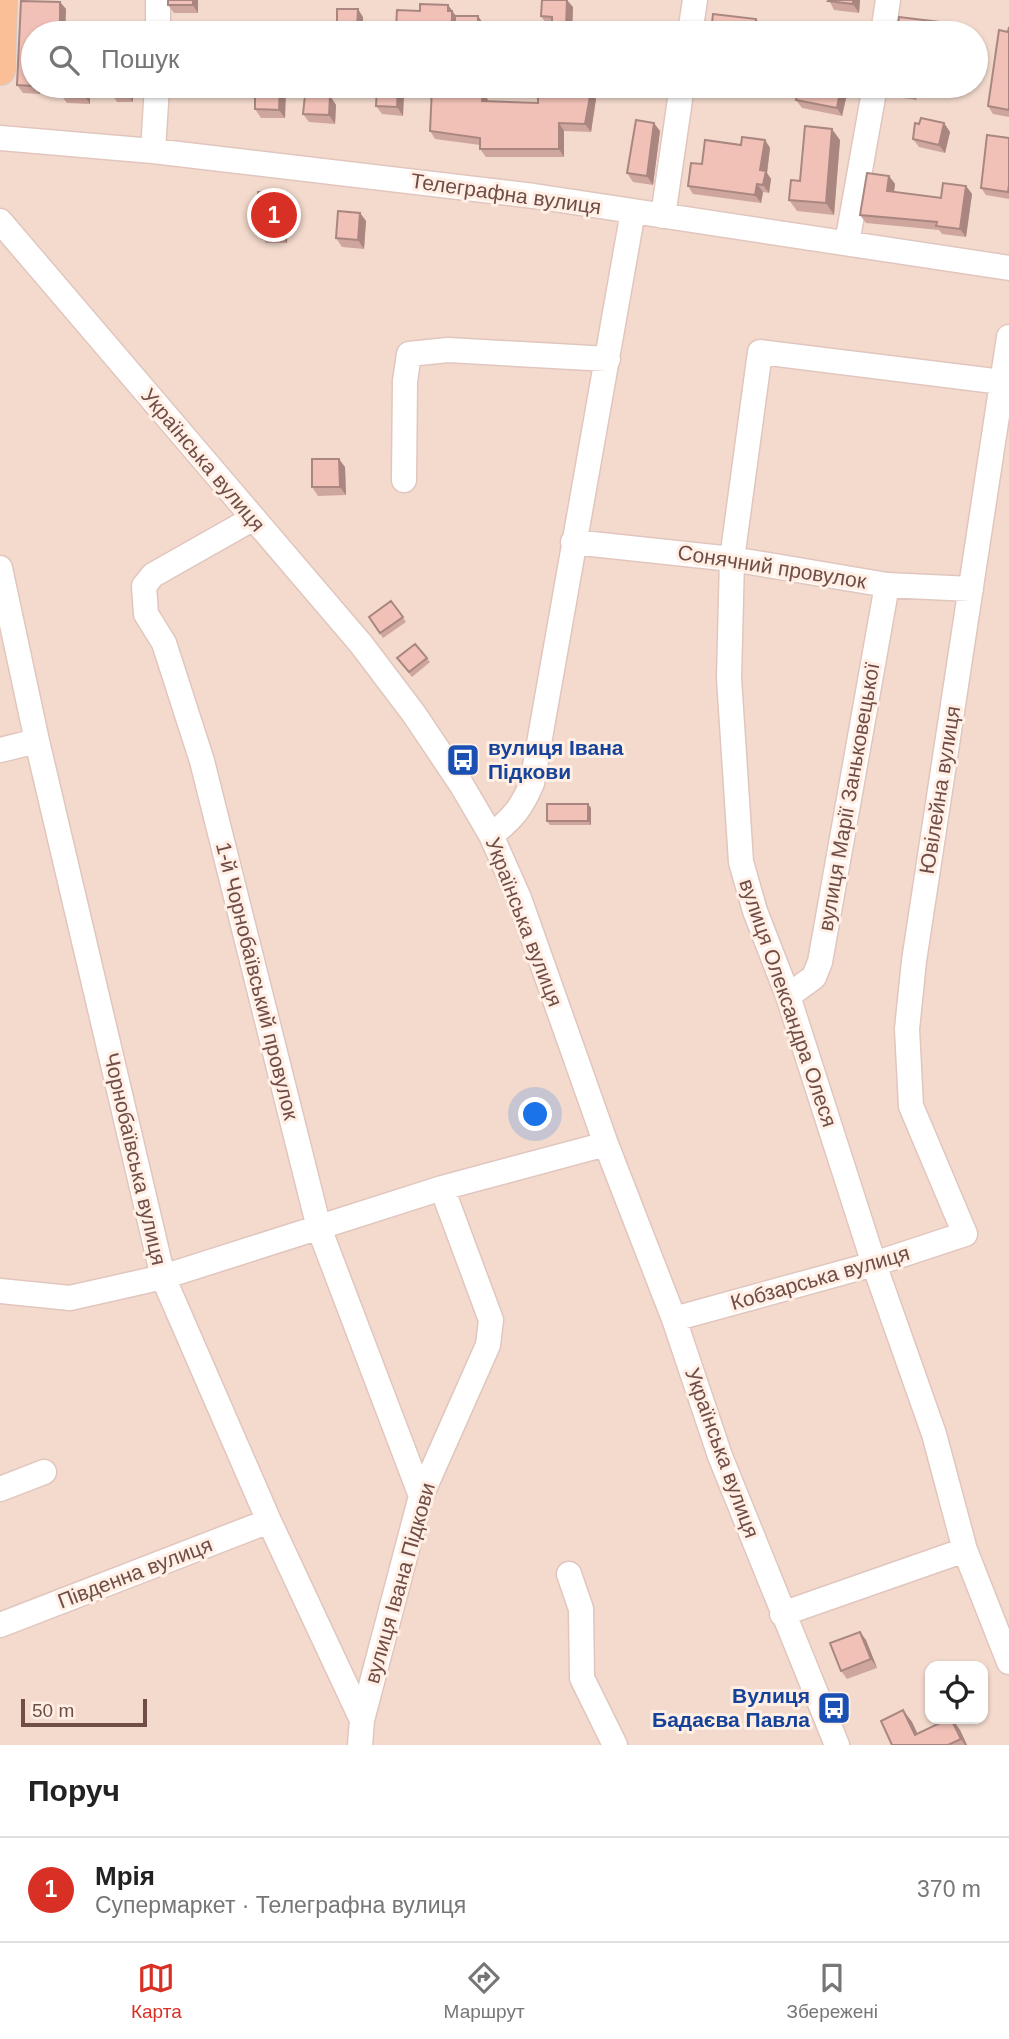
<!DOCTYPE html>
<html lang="uk">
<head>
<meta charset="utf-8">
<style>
	body { margin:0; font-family:Helvetica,sans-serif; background:#f2f2f2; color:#222 }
	.controls { position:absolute; right:21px; bottom:21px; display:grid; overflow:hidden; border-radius:14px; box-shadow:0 2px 5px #0004 }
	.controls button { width:63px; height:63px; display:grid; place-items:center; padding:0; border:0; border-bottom:2px solid #e0e0e0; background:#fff; color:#222; font:35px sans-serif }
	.scale { position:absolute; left:21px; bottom:18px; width:126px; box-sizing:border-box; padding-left:7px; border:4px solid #714d47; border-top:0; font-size:19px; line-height:24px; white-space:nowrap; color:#714d47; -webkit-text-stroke:5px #ffefe4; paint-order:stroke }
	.you { position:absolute; left:536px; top:1115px; width:24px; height:24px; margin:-18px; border:5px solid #fff; border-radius:50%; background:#1a73e8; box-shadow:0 0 0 10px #1a73e833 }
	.badge { display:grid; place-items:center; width:46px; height:46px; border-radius:50%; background:#d93025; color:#fff; font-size:23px; font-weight:700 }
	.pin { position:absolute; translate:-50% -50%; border:4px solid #fff; box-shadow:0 2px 7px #0006 }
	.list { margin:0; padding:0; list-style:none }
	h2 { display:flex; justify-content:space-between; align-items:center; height:91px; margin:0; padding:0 28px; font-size:30px }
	h2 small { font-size:23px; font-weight:400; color:#767676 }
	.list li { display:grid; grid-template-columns:46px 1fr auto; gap:21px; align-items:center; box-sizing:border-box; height:105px; padding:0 28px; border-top:2px solid #e0e0e0 }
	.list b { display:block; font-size:26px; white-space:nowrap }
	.list p { margin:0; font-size:23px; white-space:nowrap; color:#767676 }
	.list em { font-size:23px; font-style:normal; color:#767676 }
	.icon { flex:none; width:38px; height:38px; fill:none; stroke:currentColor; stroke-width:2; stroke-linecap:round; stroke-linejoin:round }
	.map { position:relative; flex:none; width:1009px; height:1745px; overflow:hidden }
	.search { position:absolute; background:#fff; box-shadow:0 2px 5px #0004; left:21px; right:21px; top:21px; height:77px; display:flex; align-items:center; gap:18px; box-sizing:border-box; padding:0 24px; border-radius:38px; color:#767676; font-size:26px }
	.sheet { height:196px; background:#fff }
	nav { display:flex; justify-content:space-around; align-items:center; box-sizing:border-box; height:98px; border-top:2px solid #e0e0e0; background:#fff; font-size:19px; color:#767676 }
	nav a { display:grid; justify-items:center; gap:4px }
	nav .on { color:#d93025 }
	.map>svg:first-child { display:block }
	.residential { fill:#f3dacd; fill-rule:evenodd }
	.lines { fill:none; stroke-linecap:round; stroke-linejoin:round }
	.minor-casing { stroke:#e1c6be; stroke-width:27 }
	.major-casing { stroke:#d4cac8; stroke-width:32 }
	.minor { stroke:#fff; stroke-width:24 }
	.major { stroke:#fabf97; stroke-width:30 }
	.wall { fill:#cfa69d }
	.shaded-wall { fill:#a98780 }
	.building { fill:#f1c1b7; stroke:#a98780; stroke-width:2 }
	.labels { text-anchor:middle; stroke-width:6; stroke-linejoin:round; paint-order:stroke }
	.street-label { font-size:21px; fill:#714d47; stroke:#ffefe4 }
	.transit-label { font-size:21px; font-weight:bold; fill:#164399; stroke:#ffefe4; text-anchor:start }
</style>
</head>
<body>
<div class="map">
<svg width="1009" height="1745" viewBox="0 0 1009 1745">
	<rect width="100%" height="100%" fill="#fceadf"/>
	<path class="residential" d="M0 0H1009V1745H0ZM33 33H976V86H33ZM930 1666H983V1719H930Z"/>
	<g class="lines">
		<defs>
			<path id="minor" d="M158 0V33
				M690 33 695 0
				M883 33 888 0
				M0 138 153 151 534 196 1009 268
				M153 151 157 86
				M663 216 682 86
				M0 221 361 644 414 714 461 784 491 835 519 898 606 1144 674 1319 720 1456 837 1745
				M847 243 875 86
				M1002 382 760 352 732 559 729 678 741 862 755 911 788 996 874 1264 934 1434 965 1550 1009 1662
				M404 480 405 381 409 354 448 350 608 359
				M252 519 153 575 144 586 146 614 164 643 202 761 319 1228 421 1496
				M573 542 732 559 887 585 971 589
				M0 568 37 741 163 1277 269 1521 362 1720
				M0 750 37 741
				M491 835C512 820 522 807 532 783L633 211
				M788 996 814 977 820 962 887 585
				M0 1291 70 1298 163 1277 442 1188 606 1144
				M674 1319 874 1264 965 1234 911 1106 907 1029 914 961 1009 337
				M0 1489 44 1472
				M569 1574 581 1609 582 1678 615 1745
				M782 1614 965 1550
				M0 1625 269 1521
				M360 1745 362 1720 421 1496 488 1345 491 1320 442 1188"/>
			<path id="major" d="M0 70 2 0"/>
		</defs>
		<use href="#minor" class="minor-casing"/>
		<use href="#major" class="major-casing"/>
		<use href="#minor" class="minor"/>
		<use href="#major" class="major"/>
	</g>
	<path class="wall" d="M198 0V13H174L168 5Z
		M829 0H860L859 13 834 10Z
		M21 1 60 2 66 9 65 33H33V86H40V94L23 93 17 85Z
		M448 5 456 16H478L484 25V33L425 31 337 33 363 17V28H396L420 11Z
		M573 7 572 26H576L581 33H552V25H547L541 16Z
		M756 19 761 26 760 33H712L711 32Z
		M1009 27V117L993 114 988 106Z
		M90 86V104L67 103 61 95Z
		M133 86V102H117L111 93Z
		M189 86H216V89H192Z
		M242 86H286L285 118H261L255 109V87H243Z
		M377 86H399L404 93 403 116 382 114 376 106Z
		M704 86H736L734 96 709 92Z
		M841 86 847 94 842 116 802 108 796 100Z
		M918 86 916 100 892 96 886 88Z
		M483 92 488 101 538 103 596 99 591 132 564 131V157H486L480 149V145L435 139 430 131Z
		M330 96 336 105 335 124 309 122 303 114Z
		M944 123 950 132 945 153 919 147 913 139 919 124Z
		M660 131 653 185 633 182 627 173Z
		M1009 138V199L986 195 981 188Z
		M765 140 770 148 767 173 771 179 769 193 763 192 761 203 693 194 688 186 702 164 741 145Z
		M840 140 834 215 797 211 789 200 800 181Z
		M889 176 895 184 894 192 941 198 966 186 972 194 966 237 942 234 939 230 866 223 860 215Z
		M289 197 287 243H266L263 239V232H260L257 228Z
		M360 213 366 221 364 249 342 247 336 238Z
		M345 467 346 495 318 496 312 487Z
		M391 601 406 622 383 638 369 617Z
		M415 644 430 662 412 677 397 658Z
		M588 804 591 808V825H550L547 821Z
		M866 1640 877 1668 847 1679 841 1671Z
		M903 1710 912 1722 917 1734 952 1719 960 1730 967 1745H892Z"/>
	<path class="shaded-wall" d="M193 0H198V13L193 5Z
		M567 0 573 7 572 33 566 26Z
		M853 0H860L859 13 853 4Z
		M60 2 66 9 65 33 60 32Z
		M448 5 458 19V32L452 24 448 11Z
		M358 9 363 17V33L357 28Z
		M478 16 484 25V33H478Z
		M756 19 761 26 760 33H754Z
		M420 23 425 31V33H420Z
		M949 23 953 30V33H947Z
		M34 86H40V94Z
		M84 86H90V104L84 95Z
		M127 86H133V102L127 94Z
		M280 86H286L285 118 279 110Z
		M398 86 404 93 403 116 397 107Z
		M729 86H736L734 96 728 88Z
		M841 86 847 94 842 116 837 108Z
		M911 86H918L916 100 910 92Z
		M591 91 596 99 591 132 585 124Z
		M483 92 488 100V109L482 101Z
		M330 96 336 105 335 124 329 115Z
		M559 123 564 131V157L559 149Z
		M654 123 660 131 653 185 647 176Z
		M944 123 950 132 945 153 939 145Z
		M832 129 840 140 834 215 826 203Z
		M765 140 770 148 767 173 771 179 769 193 763 185 760 170Z
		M889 176 895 184 893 199 887 191Z
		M757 184 763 192 761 203 755 195Z
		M966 186 972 194 966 237 960 229Z
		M286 193 289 197 287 243 284 239Z
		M360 213 366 221 364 249 358 240Z
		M339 459 345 467 346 495 340 487Z
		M588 804 591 808V825L588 821Z
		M860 1632 866 1640 877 1668 871 1659Z
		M903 1710 912 1722 923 1745 915 1735Z
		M952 1719 960 1730 967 1745H965L961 1739Z"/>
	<path class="building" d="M168 0H193V5H168Z
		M542 0H567L566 26H576L575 33H552V17L541 16Z
		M829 0H853V4L828 1Z
		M21 1 60 2V32H36V33H33V86H34L17 85Z
		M420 4 448 5V11H452V24L420 23V33H337V9H358L357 28H396L397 10 420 11Z
		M713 14 756 19 754 33 711 32Z
		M455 16H478V33H455Z
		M899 17 949 23 947 33H897Z
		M622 24 664 30 663 33H621Z
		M1009 27V110L988 106 999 30 1008 32Z
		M827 28 849 32V33H826Z
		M62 86H84V95H61Z
		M111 86H127V94L111 93Z
		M255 86H280L279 110 255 109Z
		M377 86H398L397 107 376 106Z
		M799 86H841L837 108 796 100Z
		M887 86H911L910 92 886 88Z
		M432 88 483 92 482 101 538 103V94L574 95V91H591L585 124 559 123V149H480V138L430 131Z
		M305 95 330 96 329 115 303 114Z
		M921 118 944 123 939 145 913 139 915 123 919 124Z
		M636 120 654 123 647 176 627 173Z
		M805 126 832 129 826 203 789 200 791 180 800 181Z
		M987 135 1009 138V185L1008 192 981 188Z
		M742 137 765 140 760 170 766 171 763 185 757 184 755 195 688 186 691 163 702 164 705 140 741 145Z
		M867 173 889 176 887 191 941 198 943 183 966 186 960 229 936 226 937 222 860 215Z
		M258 192 286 193 284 239H263V228H257Z
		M338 211 360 213 358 240 336 238Z
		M312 459H339L340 487H312Z
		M391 601 403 617 380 633 369 617Z
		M415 644 427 658 409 672 397 658Z
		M547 804H588V821H547Z
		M860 1632 871 1659 841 1671 830 1643Z
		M903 1710 915 1735 948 1719H951L961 1739 948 1745H892L881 1721Z"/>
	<defs>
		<symbol id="bus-square" viewBox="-11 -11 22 22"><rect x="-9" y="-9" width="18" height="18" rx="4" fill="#1a4fb4" stroke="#ffefe4"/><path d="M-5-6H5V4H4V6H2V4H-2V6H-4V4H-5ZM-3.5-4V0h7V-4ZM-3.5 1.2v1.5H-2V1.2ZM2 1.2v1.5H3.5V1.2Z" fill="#fff"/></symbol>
	</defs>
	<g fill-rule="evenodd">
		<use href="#bus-square" x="444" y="741" width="38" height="38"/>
		<use href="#bus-square" x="815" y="1689" width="38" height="38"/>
	</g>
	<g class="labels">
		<g class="street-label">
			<text transform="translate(506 194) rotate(8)" y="7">Телеграфна вулиця</text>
			<text transform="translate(203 460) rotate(50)" y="7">Українська вулиця</text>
			<text transform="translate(772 567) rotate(9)" y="7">Сонячний провулок</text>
			<text transform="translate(940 790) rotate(-81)" y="7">Ювілейна вулиця</text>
			<text transform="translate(849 797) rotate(-80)" y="7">вулиця Марії Заньковецької</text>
			<text transform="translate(524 922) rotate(69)" y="7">Українська вулиця</text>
			<text transform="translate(257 981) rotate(76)" y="7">1-й Чорнобаївський провулок</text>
			<text transform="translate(788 1003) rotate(71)" y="7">вулиця Олександра Олеся</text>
			<text transform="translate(135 1159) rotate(77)" y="7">Чорнобаївська вулиця</text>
			<text transform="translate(820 1278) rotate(-16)" y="7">Кобзарська вулиця</text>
			<text transform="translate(722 1453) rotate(70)" y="7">Українська вулиця</text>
			<text transform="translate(135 1573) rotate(-21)" y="7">Південна вулиця</text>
			<text transform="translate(400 1583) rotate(-74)" y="7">вулиця Івана Підкови</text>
		</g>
		<g class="transit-label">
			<text x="488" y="755">вулиця Івана<tspan x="488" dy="24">Підкови</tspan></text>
			<text x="810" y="1703" text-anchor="end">Вулиця<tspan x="810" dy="24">Бадаєва Павла</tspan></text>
		</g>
	</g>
</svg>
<div class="controls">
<button><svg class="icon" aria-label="locate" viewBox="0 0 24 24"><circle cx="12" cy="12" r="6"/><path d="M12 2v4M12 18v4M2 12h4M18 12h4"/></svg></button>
</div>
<div class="scale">50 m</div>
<div class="you"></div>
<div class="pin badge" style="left:274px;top:215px">1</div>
<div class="search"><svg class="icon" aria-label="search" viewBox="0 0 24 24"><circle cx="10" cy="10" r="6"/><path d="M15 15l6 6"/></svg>Пошук</div>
</div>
<section class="sheet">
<h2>Поруч<small></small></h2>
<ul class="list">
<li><span class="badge">1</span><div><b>Мрія</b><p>Супермаркет · Телеграфна вулиця</p></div><em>370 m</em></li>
</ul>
</section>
<nav>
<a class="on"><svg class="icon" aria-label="map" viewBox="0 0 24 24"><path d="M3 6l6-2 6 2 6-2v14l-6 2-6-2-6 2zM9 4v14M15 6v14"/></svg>Карта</a>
<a><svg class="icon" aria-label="directions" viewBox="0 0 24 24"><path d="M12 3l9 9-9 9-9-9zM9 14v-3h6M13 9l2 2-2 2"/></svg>Маршрут</a>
<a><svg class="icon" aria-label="saved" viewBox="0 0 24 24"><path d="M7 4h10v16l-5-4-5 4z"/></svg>Збережені</a>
</nav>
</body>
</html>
